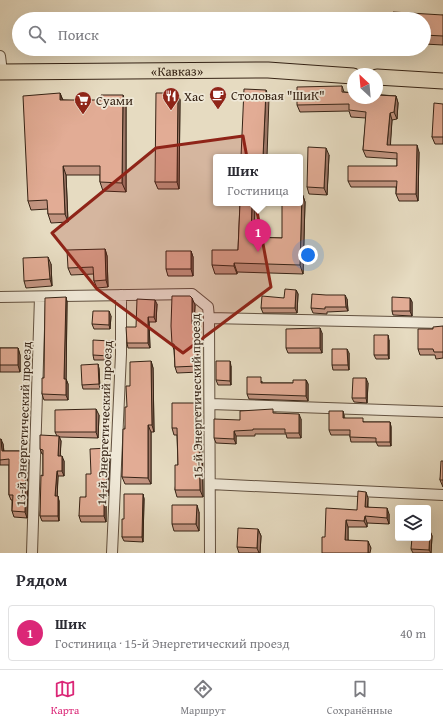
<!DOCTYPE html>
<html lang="ru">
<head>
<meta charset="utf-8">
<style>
	body { margin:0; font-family:"Gentium Book Plus",serif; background:#f7f7f7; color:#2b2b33 }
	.controls { position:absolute; right:12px; bottom:12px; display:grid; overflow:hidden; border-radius:4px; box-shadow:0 4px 16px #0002 }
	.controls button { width:36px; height:36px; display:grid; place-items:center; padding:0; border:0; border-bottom:1px solid #e1e1e2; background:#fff; color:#2b2b33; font:20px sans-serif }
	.compass { position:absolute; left:347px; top:68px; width:36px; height:36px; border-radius:50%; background:#fff; box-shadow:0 4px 16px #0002; rotate:334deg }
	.you { position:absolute; left:308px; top:255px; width:14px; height:14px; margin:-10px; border:3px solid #fff; border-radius:50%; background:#1a73e8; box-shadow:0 0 0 6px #1a73e833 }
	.badge { display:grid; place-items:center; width:26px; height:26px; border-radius:50%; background:#db2777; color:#fff; font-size:13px; font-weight:700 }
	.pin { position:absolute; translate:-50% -33px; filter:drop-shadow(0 1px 2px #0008) }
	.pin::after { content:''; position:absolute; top:21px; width:14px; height:12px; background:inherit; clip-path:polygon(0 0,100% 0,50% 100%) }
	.popup { position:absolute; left:213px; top:154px; width:90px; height:52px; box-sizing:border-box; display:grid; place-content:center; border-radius:4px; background:#fff; filter:drop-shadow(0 1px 3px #0005); font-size:13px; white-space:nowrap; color:#7c7c81 }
	.popup b { font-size:15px; color:#2b2b33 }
	.popup::after { content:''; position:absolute; left:50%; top:100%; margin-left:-8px; border:8px solid transparent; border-top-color:#fff }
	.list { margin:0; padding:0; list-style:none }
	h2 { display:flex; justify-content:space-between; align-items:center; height:52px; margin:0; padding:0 16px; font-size:17px }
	h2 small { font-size:13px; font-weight:400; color:#7c7c81 }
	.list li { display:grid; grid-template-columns:26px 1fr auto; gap:12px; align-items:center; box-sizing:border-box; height:56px; margin:0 8px 8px; padding:0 8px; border:1px solid #e1e1e2; border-radius:4px }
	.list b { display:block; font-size:15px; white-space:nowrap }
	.list p { margin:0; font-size:13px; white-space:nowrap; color:#7c7c81 }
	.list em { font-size:13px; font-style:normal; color:#7c7c81 }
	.icon { flex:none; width:22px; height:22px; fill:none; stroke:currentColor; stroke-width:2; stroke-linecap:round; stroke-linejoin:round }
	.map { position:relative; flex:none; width:443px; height:553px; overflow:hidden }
	.search { position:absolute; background:#fff; box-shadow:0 4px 16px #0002; left:12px; right:12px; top:12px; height:44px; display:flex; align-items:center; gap:10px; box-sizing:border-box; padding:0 14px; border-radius:22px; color:#7c7c81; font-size:15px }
	.sheet { height:116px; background:#fff }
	nav { display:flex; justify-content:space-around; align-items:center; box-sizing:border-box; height:56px; border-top:1px solid #e1e1e2; background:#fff; font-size:11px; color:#7c7c81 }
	nav a { display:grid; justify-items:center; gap:2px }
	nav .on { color:#db2777 }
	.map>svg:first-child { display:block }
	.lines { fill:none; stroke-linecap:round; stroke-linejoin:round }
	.minor-casing { stroke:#625140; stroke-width:12 }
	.highway-casing { stroke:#362315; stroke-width:17 }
	.minor { stroke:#efe8d7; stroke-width:10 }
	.highway { stroke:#e6dbc1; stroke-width:15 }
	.wall { fill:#c29480; stroke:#362315 }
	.shaded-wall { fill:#9e7868; stroke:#362315 }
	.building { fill:#e2ac95; stroke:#362315 }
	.marked { fill:#8f2418; fill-opacity:0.2; stroke:#8f2418; stroke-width:3; stroke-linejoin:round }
	.labels { text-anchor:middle; stroke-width:3.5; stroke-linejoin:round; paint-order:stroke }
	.street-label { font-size:13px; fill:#362315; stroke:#efe8d7 }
	.poi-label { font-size:13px; fill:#362315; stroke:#efe8d7; text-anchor:start }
</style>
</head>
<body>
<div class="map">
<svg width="443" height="553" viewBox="0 0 443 553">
	<rect width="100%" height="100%" fill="#e6dbc1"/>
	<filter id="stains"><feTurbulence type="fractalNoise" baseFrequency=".005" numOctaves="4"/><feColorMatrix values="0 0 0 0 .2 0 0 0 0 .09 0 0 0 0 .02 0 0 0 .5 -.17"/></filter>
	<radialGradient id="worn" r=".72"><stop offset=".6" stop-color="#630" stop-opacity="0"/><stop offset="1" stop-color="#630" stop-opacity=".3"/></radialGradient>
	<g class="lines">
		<defs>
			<path id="minor" d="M0 56 2 72
				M0 297 192 294 208 307 209 318 210 553
				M209 318 443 323
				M210 404 443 412
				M210 484 443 495
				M32 553 40 297
				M112 553 121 354V295"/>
			<g id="highway">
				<path id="s1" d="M0 72 268 70 353 76"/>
				<path d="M377 77 443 81"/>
			</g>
		</defs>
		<use href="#minor" class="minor-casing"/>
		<use href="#highway" class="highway-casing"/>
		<use href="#minor" class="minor"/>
		<use href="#highway" class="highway"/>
	</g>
	<path class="wall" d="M443 15V45L424 44V19Z
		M342 86 344 92 396 96 398 103 397 119 392 120 390 145 419 152 418 201H399L396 194V187H351L348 181 397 166V159L366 157 363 150 366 118 351 117 349 111 300 112 297 105Z
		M60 93 63 100 126 104V192L103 191 100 182V175H66L68 222 51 223 48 214V209L31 210 28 201Z
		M178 93 180 100 179 189H158L155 182Z
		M443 104V144H435L432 137Z
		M329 155 327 195 309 194 307 187Z
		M302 193 305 202 303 274 237 272V274H215L212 265 238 250 240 203H255L254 237 282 238Z
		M105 249 107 256 108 287 97 288 94 281V274L71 275 68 268Z
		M191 251 193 257V276H168L166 269Z
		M51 264 52 286 26 288 24 281Z
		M296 290 298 294 297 313H263L261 308 284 298Z
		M66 297 67 302 66 379 68 384V400H44L42 394 44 378Z
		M410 298 412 302V316L393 315 392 311Z
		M347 299 348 311 327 312V314L313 313 311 308Z
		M157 304 156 322H149L150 348H128L127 343 136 327Z
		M195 305 194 326 196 330 197 350 200 356V372L177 373 175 367 174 350 172 344Z
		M111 316 110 329H94L92 324Z
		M443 326V358L436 359 435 355H420L418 349Z
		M322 333V353H288L286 348Z
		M389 340V359H376L374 355Z
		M111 345V360H94L93 355Z
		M0 348H18L20 355V372H0Z
		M349 353V370H333L332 365Z
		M151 361 153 368 154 432H151V484H125L122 477 125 429 130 386Z
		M98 364 99 369 100 389H83L82 385Z
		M231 366V385H218L216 380Z
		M306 380 308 384V401L249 399 247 394 262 381V383H293Z
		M368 383 367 403 354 402 352 398Z
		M198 403 200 410V436L202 441 203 497H177L175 490 178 465 177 435H174L172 428Z
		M275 413 301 419V438H287L286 434H255V436H236V444L216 443 214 438 240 420Z
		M99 415 98 438 59 437 61 441 60 456 64 461V476H58L57 496 59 501V521H42L40 516 43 476V454H42L40 449 57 436 55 432Z
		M344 415V418L365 422H390L391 427V446H378L376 442H351L350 437V435H331L329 430Z
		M0 439 3 444 4 451H26L28 457 27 518 14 517 12 511V500H11L9 495V465H0Z
		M110 454 108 496H106V522H81L79 516 86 497 91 474Z
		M443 461V487L440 480Z
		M143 494 144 499 143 542 124 541 122 537Z
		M368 498V507L389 514V524L367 523V527H348V540L371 548 325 537 357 510Z
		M199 512V531H174L172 524Z
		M258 529 261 536 260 553H239L237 547Z
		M430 531 432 536 431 553H413L411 549Z"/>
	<path class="shaded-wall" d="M266 90 269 98 267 157H263Z
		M60 93 63 102 60 100Z
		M178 93 180 100 179 189 177 182Z
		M123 95 126 104V192L122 183Z
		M396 96 398 103 397 119 394 112Z
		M390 113 392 120 390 152 387 145Z
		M417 145 419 152 418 201 416 194Z
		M326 148 329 155 327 195 324 188Z
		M63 166 66 175 68 222 65 214Z
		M302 193 305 202 303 274 300 265Z
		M252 203H255L254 246 251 237Z
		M105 249 107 256 108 287 106 280Z
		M191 251 193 257V276L191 269Z
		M48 257 51 264 52 286 50 279Z
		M234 263 237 272V274L234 266Z
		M296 290 298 294 297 313 295 308Z
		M345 295 347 299 348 311 346 307Z
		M66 297 67 302 66 384 64 379Z
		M192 298 195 305 194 326 196 330 198 351 197 350 200 356V372L198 366 192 324Z
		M410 298 412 302V316L410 311Z
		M155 300 157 304 156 322 154 317Z
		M109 311 111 316 110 329 109 325Z
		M148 317 149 322 150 348 148 343Z
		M320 328 322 333V353L320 348Z
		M388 335 389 340V359L388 355Z
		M110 341 111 345V360L109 356Z
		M18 348 20 355V372L18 365Z
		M347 349 349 353V370L348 365Z
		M151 361 153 368 154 432 152 425Z
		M230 361 231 366V385L230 381Z
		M98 364 99 369 100 389 99 384Z
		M366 378 368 383 367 403 366 398Z
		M66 379 68 384V400L66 395Z
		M306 380 308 384V401L306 396Z
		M198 403 200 410V436L202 441 203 497 200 490 198 434Z
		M96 409 99 415 98 438 96 432Z
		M343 411 344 415V422L343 418Z
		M299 414 301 419V438L299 433Z
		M390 422 391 427V446L390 442Z
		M148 425 151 432V484L148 478Z
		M234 431 236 436V444L234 439Z
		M59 436 61 441 60 461 58 456Z
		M1 439 3 444 4 457 2 451Z
		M108 448 110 454 108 496 106 490Z
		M26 451 28 457 27 518 25 512Z
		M62 456 64 461V476L62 471Z
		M57 471 58 476 57 501 55 496Z
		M104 490 106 496V522L104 516Z
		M366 492 368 498 367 513 365 507Z
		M143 494 144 499 143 542 142 537Z
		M58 496 59 501V521L58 516Z
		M197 505 199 512V531L196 524Z
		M387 508 389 514V524L387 518Z
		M365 516 367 523V527L364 521Z
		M346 520 348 527V547L345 540Z
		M258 529 261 536 260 553H259L257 548Z
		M430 531 432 536 431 553 429 550Z
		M368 541 371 548 370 553H368Z"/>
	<path class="building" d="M393 12 443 15V36L424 35V19H393Z
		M342 86V92L353 93V98H377V95L396 96 394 112 390 113 387 145H417L416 194H396L397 181H348V166H397V153L363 150 366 112 349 110V104L297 105V87Z
		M244 89 266 90 263 157H241Z
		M60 93V100H101V95H123L122 183 100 182V166H63L65 214H48L47 200 28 201 23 96Z
		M156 93H178L177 182H155Z
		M434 103 443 104V137H432Z
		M308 147 326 148 324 188 307 187Z
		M300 193H302L300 265 234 263V266L212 265V250H238L240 203H252L251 237 282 238V203H300Z
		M105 249 106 280 94 281 93 267 68 268 67 250Z
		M166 251H191V269H166Z
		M48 257 50 279 24 281 23 258Z
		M285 289 296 290 295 308H261L262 296 284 298Z
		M312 294 326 295H345L346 307H325V309L311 308Z
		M172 296H190L192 298V324H194L196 350H197L198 366 175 367 174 344H172L171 326Z
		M66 297 64 379H66V395L42 394V378H44L45 298Z
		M392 297 410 298V311H392Z
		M137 299 155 300 154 317H148V343H127L126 327H136Z
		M93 311H109V325L92 324Z
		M443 326V352H434L433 349H418V329H433V327Z
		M320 328V348H286V329Z
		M374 335H388V355H374Z
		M93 340 110 341 109 356 93 355Z
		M0 348H18V365H0Z
		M332 349H347L348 365H332Z
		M151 361 152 425H148V478L122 477 123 429H125V407H127L126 386H130V362Z
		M216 361H230V381L216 380Z
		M98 364 99 384 82 385 81 365Z
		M247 377H261V383H293V380H306V396L247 394Z
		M353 378H366V398H352Z
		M172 403H198V434H199L200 490H175V465H178L177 428H172Z
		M96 409V432H55V410Z
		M273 409V413L299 414V433H285V429H253V430L234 431V439L214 438V419L240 420V411Z
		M329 411H343V418H363V422H390V442H376V438L350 437V430H329Z
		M40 435 59 436 58 456H62V471H57L55 496H58V516H40L41 475 43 476V450L40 449Z
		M0 439H1L2 451H26L25 512 12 511 13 495H9V459L0 460Z
		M108 448 106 490H104V516H79L80 497H86V474H91L90 449Z
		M441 461H443V480H440Z
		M358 491 366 492 365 507 387 508V518L365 516 364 521 346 520 345 540 368 541V553H322V537H325L326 508 357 510Z
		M124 494H143L142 537H122V519H124Z
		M172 505H197L196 524H172Z
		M238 528 258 529 257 548 237 547Z
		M428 531H430L429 550 411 549 412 538H428Z"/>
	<path class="marked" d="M243 136 271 287 183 353 97 289 52 233 156 148Z"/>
	<defs>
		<symbol id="cafe-pin" viewBox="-11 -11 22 30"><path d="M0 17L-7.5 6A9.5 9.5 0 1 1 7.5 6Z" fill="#8f2418" stroke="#efe8d7"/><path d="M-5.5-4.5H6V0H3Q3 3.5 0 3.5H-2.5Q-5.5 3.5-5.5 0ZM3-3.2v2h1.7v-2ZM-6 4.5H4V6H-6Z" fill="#fff"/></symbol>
		<symbol id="restaurant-pin" viewBox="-11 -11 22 30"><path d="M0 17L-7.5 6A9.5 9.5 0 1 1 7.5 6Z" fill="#8f2418" stroke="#efe8d7"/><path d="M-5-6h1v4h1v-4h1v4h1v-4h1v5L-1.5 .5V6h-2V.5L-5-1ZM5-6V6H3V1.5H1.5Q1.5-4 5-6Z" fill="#fff"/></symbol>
		<symbol id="supermarket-pin" viewBox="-11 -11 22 30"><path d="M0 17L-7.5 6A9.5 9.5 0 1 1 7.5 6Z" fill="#8f2418" stroke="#efe8d7"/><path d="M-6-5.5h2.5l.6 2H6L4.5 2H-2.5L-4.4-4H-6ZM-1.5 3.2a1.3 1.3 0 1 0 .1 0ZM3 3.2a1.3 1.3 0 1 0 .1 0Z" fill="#fff"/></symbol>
	</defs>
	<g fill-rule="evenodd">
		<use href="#cafe-pin" x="208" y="85" width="20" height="27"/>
		<use href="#restaurant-pin" x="161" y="86" width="20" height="27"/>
		<use href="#supermarket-pin" x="73" y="90" width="20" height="27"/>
	</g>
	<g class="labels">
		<g class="street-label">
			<text dy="5" stroke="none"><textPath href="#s1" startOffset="177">«Кавказ»</textPath></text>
			<text transform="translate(196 396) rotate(-91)" y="5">15-й Энергетический проезд</text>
			<text transform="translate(104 423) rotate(-88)" y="5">14-й Энергетический проезд</text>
			<text transform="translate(23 424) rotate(-88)" y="5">13-й Энергетический проезд</text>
		</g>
		<g class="poi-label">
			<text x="231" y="100">Столовая "ШиК"</text>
			<text x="184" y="101">Хас</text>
			<text x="96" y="105">Суами</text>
		</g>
	</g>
	<rect width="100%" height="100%" filter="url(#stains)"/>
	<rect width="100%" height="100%" fill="url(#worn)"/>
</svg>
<div class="controls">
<button><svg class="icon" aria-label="layers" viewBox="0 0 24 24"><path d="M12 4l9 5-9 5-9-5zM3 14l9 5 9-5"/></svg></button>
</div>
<svg class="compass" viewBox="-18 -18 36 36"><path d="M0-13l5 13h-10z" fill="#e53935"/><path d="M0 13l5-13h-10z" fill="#7c7c81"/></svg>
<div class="you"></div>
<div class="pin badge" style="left:258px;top:252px">1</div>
<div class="popup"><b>Шик</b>Гостиница</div>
<div class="search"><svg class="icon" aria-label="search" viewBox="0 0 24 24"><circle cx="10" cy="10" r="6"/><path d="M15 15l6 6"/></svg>Поиск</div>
</div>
<section class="sheet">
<h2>Рядом<small></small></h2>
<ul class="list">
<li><span class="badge">1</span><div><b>Шик</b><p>Гостиница · 15-й Энергетический проезд</p></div><em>40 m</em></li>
</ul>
</section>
<nav>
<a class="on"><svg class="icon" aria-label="map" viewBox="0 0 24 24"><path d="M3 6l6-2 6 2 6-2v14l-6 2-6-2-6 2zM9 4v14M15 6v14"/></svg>Карта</a>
<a><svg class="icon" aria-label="directions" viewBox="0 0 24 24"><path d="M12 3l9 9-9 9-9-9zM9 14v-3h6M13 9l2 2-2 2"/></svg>Маршрут</a>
<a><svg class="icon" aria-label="saved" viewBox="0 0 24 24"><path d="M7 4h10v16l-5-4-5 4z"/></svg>Сохранённые</a>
</nav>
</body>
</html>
